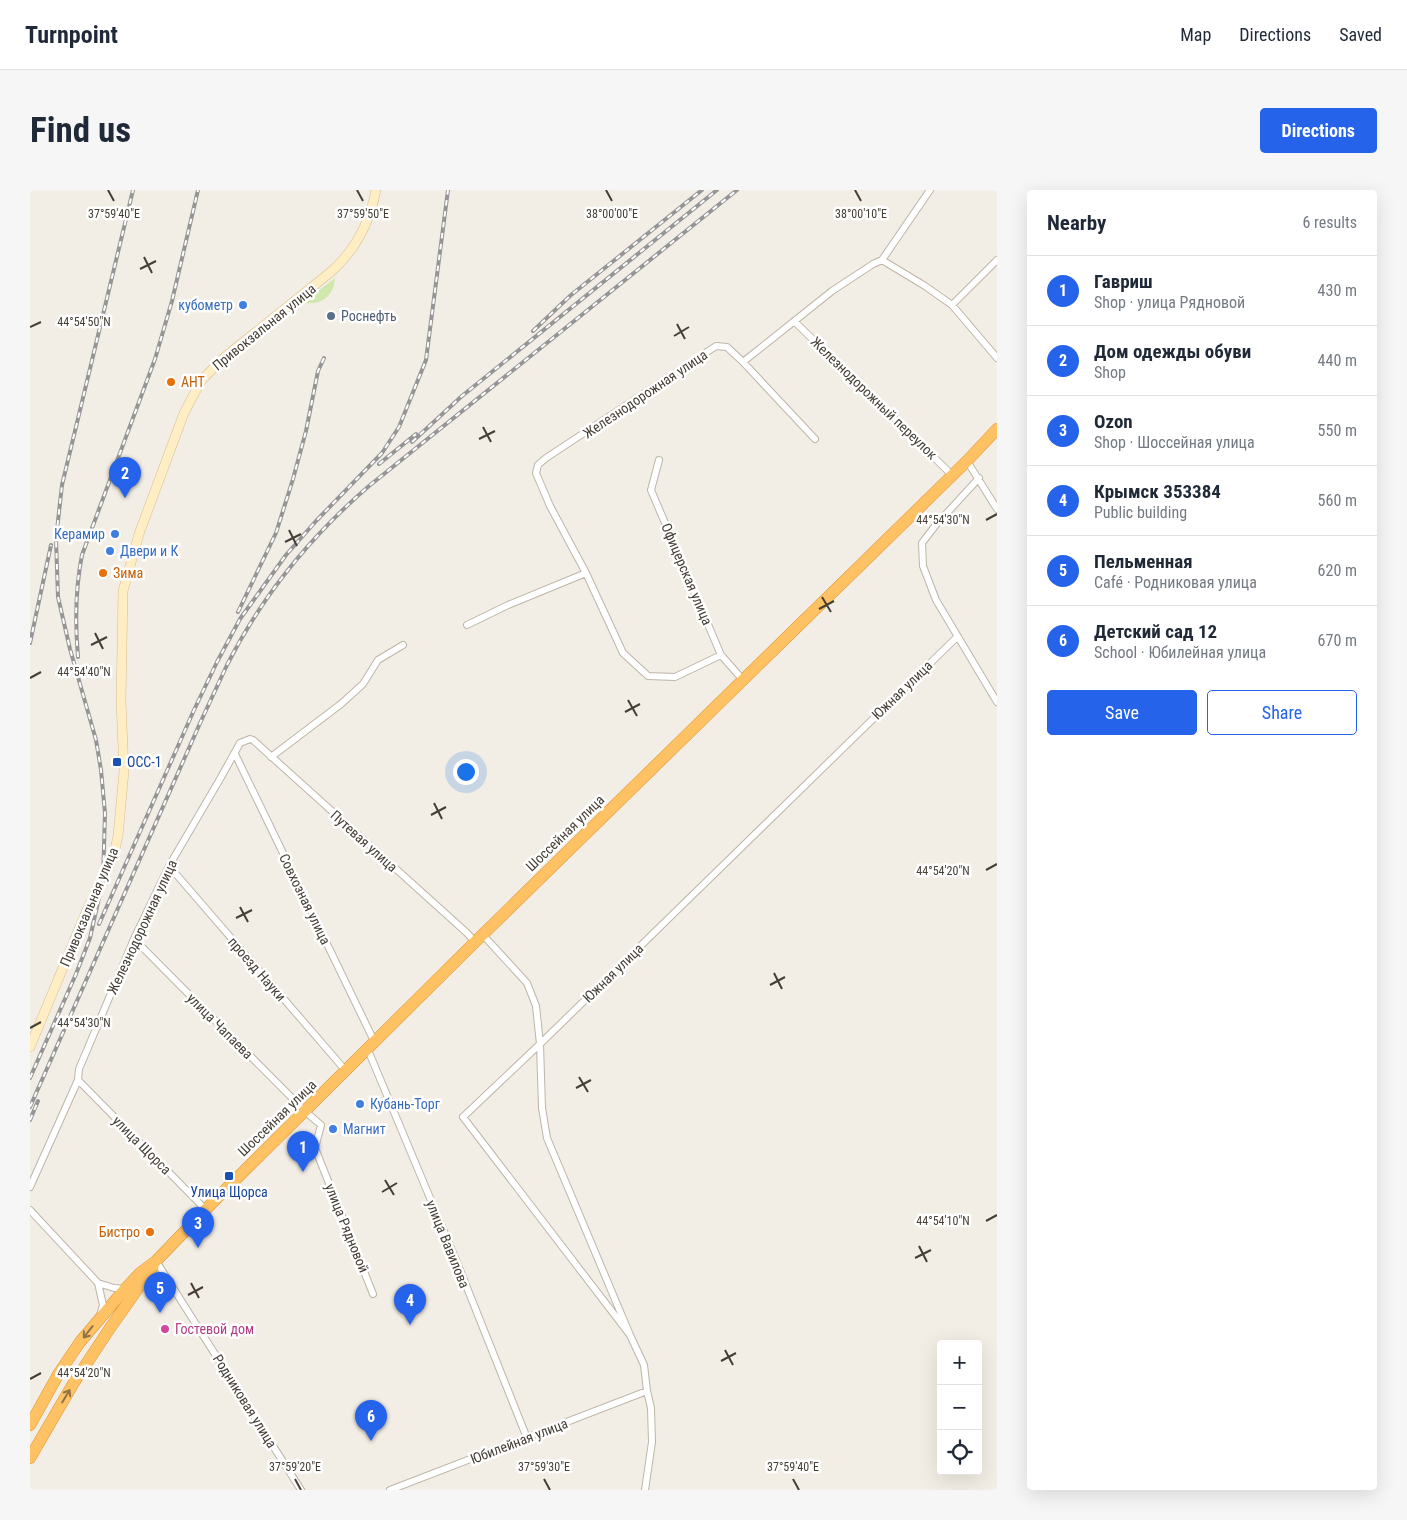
<!DOCTYPE html>
<html lang="en">
<head>
<meta charset="utf-8">
<style>
	body { margin:0; font-family:"Roboto Condensed",sans-serif; background:#f6f6f7; color:#1f2937 }
	.controls { position:absolute; right:15px; bottom:15px; display:grid; overflow:hidden; border-radius:5px; box-shadow:0 5px 20px #0002 }
	.controls button { width:45px; height:45px; display:grid; place-items:center; padding:0; border:0; border-bottom:1px solid #e0e1e3; background:#fff; color:#1f2937; font:25px sans-serif }
	.you { position:absolute; left:435px; top:581px; width:18px; height:18px; margin:-12px; border:4px solid #fff; border-radius:50%; background:#1a73e8; box-shadow:0 0 0 8px #1a73e833 }
	.badge { display:grid; place-items:center; width:32px; height:32px; border-radius:50%; background:#2563eb; color:#fff; font-size:16px; font-weight:700 }
	.pin { position:absolute; translate:-50% -41px; filter:drop-shadow(0 1px 2px #0008) }
	.pin::after { content:''; position:absolute; top:26px; width:18px; height:15px; background:inherit; clip-path:polygon(0 0,100% 0,50% 100%) }
	.list { margin:0; padding:0; list-style:none }
	h2 { display:flex; justify-content:space-between; align-items:center; height:65px; margin:0; padding:0 20px; font-size:21px }
	h2 small { font-size:16px; font-weight:400; color:#747a83 }
	.list li { display:grid; grid-template-columns:32px 1fr auto; gap:15px; align-items:center; box-sizing:border-box; height:70px; padding:0 20px; border-top:1px solid #e0e1e3 }
	.list b { display:block; font-size:19px; white-space:nowrap }
	.list p { margin:0; font-size:16px; white-space:nowrap; color:#747a83 }
	.list em { font-size:16px; font-style:normal; color:#747a83 }
	.actions { display:flex; gap:10px; padding:15px 20px }
	.actions a { flex:1; padding:11px 0; border:1px solid #2563eb; border-radius:5px; text-align:center; font-size:18px; color:#2563eb }
	.actions .main { background:#2563eb; color:#fff }
	.icon { flex:none; width:28px; height:28px; fill:none; stroke:currentColor; stroke-width:2; stroke-linecap:round; stroke-linejoin:round }
	.map { position:relative; flex:none; width:967px; height:1300px; overflow:hidden; border-radius:5px }
	header { display:flex; align-items:center; gap:30px; box-sizing:border-box; height:70px; padding:0 25px; background:#fff; border-bottom:1px solid #e0e1e3 }
	header strong { font-size:24px }
	nav { display:flex; gap:28px; margin-inline-start:auto; font-size:18px }
	.intro { display:flex; align-items:center; justify-content:space-between; box-sizing:border-box; height:120px; padding:0 30px }
	h1 { margin:0; font-size:35px }
	.button { padding:12px 22px; border-radius:5px; background:#2563eb; color:#fff; font-size:18px; font-weight:700 }
	main { display:flex; gap:30px; padding:0 30px }
	aside { flex:1; background:#fff; border-radius:5px; box-shadow:0 5px 20px #0002 }
	.map>svg:first-child { display:block }
	.green { fill:#d0e7ad }
	.lines { fill:none; stroke-linecap:round; stroke-linejoin:round }
	.street-casing { stroke:#beb5a8; stroke-width:8 }
	.secondary-casing { stroke:#d3bf95; stroke-width:10 }
	.highway-casing { stroke:#de9634; stroke-width:12 }
	.street { stroke:#fff; stroke-width:6 }
	.secondary { stroke:#ffedc3; stroke-width:9 }
	.highway { stroke:#fec264; stroke-width:11 }
	.rail-casing { stroke:#959595; stroke-width:4 }
	.rail { stroke:#fff; stroke-width:2; stroke-dasharray:5.5; stroke-linecap:butt }
	.oneway { stroke:#8f7348 }
	.ticks { fill:none; stroke:#453e35; stroke-width:2 }
	.shop-dot { fill:#3f7fe0; stroke:#fff; stroke-width:2 }
	.service-dot { fill:#5c6f8a; stroke:#fff; stroke-width:2 }
	.food-dot { fill:#e8710a; stroke:#fff; stroke-width:2 }
	.transit-dot { fill:#1a4fb4; stroke:#fff; stroke-width:2 }
	.hotel-dot { fill:#d1479c; stroke:#fff; stroke-width:2 }
	.labels { text-anchor:middle; stroke-width:5; stroke-linejoin:round; paint-order:stroke }
	.shop-label { font-size:14px; fill:#366cbe; stroke:#fff; text-anchor:start }
	.service-label { font-size:14px; fill:#4e5e75; stroke:#fff; text-anchor:start }
	.street-label { font-size:14px; fill:#453e35; stroke:#fff }
	.food-label { font-size:14px; fill:#c56008; stroke:#fff; text-anchor:start }
	.transit-label { font-size:14px; fill:#164399; stroke:#fff; text-anchor:start }
	.hotel-label { font-size:14px; fill:#b23c85; stroke:#fff; text-anchor:start }
	.ticks-label { font-size:12px; text-anchor:middle; fill:#453e35; stroke:#fff; stroke-width:5; stroke-linejoin:round; paint-order:stroke }
</style>
</head>
<body>
<header>
<strong>Turnpoint</strong>
<nav><a>Map</a><a>Directions</a><a>Saved</a></nav>
</header>
<div class="intro"><h1>Find us</h1><a class="button">Directions</a></div>
<main>
<div class="map">
<svg width="967" height="1300" viewBox="0 0 967 1300">
	<rect width="100%" height="100%" fill="#f3eee5"/>
	<path class="green" d="M305 88C304 107 291 115 273 113Z"/>
	<g class="lines">
		<defs>
			<path id="street" d="M852 70 895 96 922 115 967 168
				M922 115 967 70
				M765 132 922 285
				M713 172 785 249
				M629 270 621 300 691 465 713 490
				M937 271 967 319
				M949 288 905 336 892 353 893 376 906 410 967 512
				M556 383 520 316 506 283 508 275 516 268 686 156 697 157 713 172 802 101 843 74 852 70 900 0
				M437 435 478 415 556 383 593 463 618 486 645 487 691 465
				M205 564 345 853
				M241 567 311 514 333 494 348 470 373 455
				M139 676 316 881
				M453 745 497 793 506 816 510 854 512 918 517 948 600 1145 614 1175 617 1201 621 1218 622 1252 615 1300
				M104 749 276 922 291 935 285 958 343 1104
				M338 860 426 1070 497 1248
				M48 890 176 1020
				M0 997 48 890 49 879 104 749 139 676 190 589 210 553 220 549 223 550 437 743 445 752
				M0 1020 68 1093 84 1098 95 1099
				M126 1071 271 1300
				M68 1093 73 1115 70 1126
				M600 1145 433 927 510 854 927 447
				M360 1300 617 1201"/>
			<path id="secondary" d="M0 857 57 720 83 668 88 646 94 581 91 512 93 401 109 344 154 223 171 191 191 170 302 81C326 59 340 32 346 0"/>
			<path id="highway" d="M0 1235 29 1183 50 1152 95 1099 110 1083 126 1071 187 1008 445 752 937 271 967 239
				M0 1268 43 1194 80 1138 123 1077"/>
		</defs>
		<use href="#street" class="street-casing"/>
		<use href="#secondary" class="secondary-casing"/>
		<use href="#highway" class="highway-casing"/>
		<use href="#street" class="street"/>
		<use href="#secondary" class="secondary"/>
		<use href="#highway" class="highway"/>
		<defs>
			<path id="rail" d="M503 141 541 105 672 0
				M382 252 432 206 687 0
				M349 274 386 244
				M208 422 246 343 263 289 276 241 288 181 294 168
				M0 453 21 355
				M48 467C45 432 45 400 52 365L125 169 142 111 168 0
				M69 734 164 520 187 472 210 429 256 365 286 331 352 263 369 237 396 170 418 0
				M0 888 46 784 60 748 73 690 75 623 71 580 66 550 40 459 28 407 26 349 32 295 103 0
				M0 917 171 531C180 512 188 494 197 475 232 406 281 346 339 296L707 0
				M0 930 8 911"/>
		</defs>
		<use href="#rail" class="rail-casing"/>
		<use href="#rail" class="rail"/>
	</g>
	<defs><path id="oneway-shaft" d="M-6 0H5M1.5-3L5.5 0L1.5 3" fill="none" stroke-width="1.6" stroke-linecap="round" stroke-linejoin="round" transform="scale(1.25)"/></defs>
	<g class="oneway">
		<use href="#oneway-shaft" transform="translate(58 1142) rotate(128)"/>
		<use href="#oneway-shaft" transform="translate(36 1206) rotate(-59)"/>
	</g>
	<path class="ticks" d="M78 0 84 11M327 0 333 11M576 0 582 11M825 0 831 11M114 67 122 83M110 79 126 71M647 134 655 149M0 137 11 132M644 146 659 137M453 237 461 252M449 249 465 241M956 330 967 324M259 340 267 356M255 352 271 344M792 407 801 422M789 419 804 411M65 443 73 459M61 455 77 447M0 488 11 482M598 510 607 526M595 522 610 514M404 613 412 629M401 625 416 617M956 680 967 674M210 717 218 732M206 728 222 720M744 783 752 799M740 795 755 787M0 838 11 832M549 887 558 902M546 898 561 890M355 990 364 1005M352 1002 367 993M956 1031 967 1025M889 1056 897 1072M885 1068 901 1060M161 1093 169 1108M158 1105 173 1097M695 1160 703 1175M691 1171 706 1163M0 1189 11 1183M265 1289 271 1300M514 1289 520 1300M763 1289 769 1300"/>
	<g class="shop-dot">
		<circle cx="213" cy="115" r="5"/>
		<circle cx="85" cy="344" r="5"/>
		<circle cx="80" cy="361" r="5"/>
		<circle cx="330" cy="914" r="5"/>
		<circle cx="303" cy="939" r="5"/>
	</g>
	<circle class="service-dot" cx="301" cy="126" r="5"/>
	<g class="food-dot">
		<circle cx="141" cy="192" r="5"/>
		<circle cx="73" cy="383" r="5"/>
		<circle cx="120" cy="1042" r="5"/>
	</g>
	<g class="transit-dot">
		<rect x="82" y="567" width="10" height="10" rx="2.5"/>
		<rect x="194" y="981" width="10" height="10" rx="2.5"/>
	</g>
	<circle class="hotel-dot" cx="135" cy="1139" r="5"/>
	<g class="labels">
		<g class="shop-label">
			<text x="203" y="120" text-anchor="end">кубометр</text>
			<text x="75" y="349" text-anchor="end">Керамир</text>
			<text x="90" y="366">Двери и К</text>
			<text x="340" y="919">Кубань-Торг</text>
			<text x="313" y="944">Магнит</text>
		</g>
		<g class="service-label">
			<text x="311" y="131">Роснефть</text>
		</g>
		<g class="street-label">
			<text transform="translate(234 137) rotate(-39)" y="5">Привокзальная улица</text>
			<text transform="translate(615 204) rotate(-34)" y="5">Железнодорожная улица</text>
			<text transform="translate(844 208) rotate(44)" y="5">Железнодорожный переулок</text>
			<text transform="translate(657 384) rotate(67)" y="5">Офицерская улица</text>
			<text transform="translate(872 500) rotate(-44)" y="5">Южная улица</text>
			<text transform="translate(535 643) rotate(-44)" y="5">Шоссейная улица</text>
			<text transform="translate(334 651) rotate(42)" y="5">Путевая улица</text>
			<text transform="translate(275 709) rotate(64)" y="5">Совхозная улица</text>
			<text transform="translate(59 717) rotate(-67)" y="5">Привокзальная улица</text>
			<text transform="translate(112 737) rotate(-65)" y="5">Железнодорожная улица</text>
			<text transform="translate(227 779) rotate(49)" y="5">проезд Науки</text>
			<text transform="translate(583 783) rotate(-44)" y="5">Южная улица</text>
			<text transform="translate(190 836) rotate(45)" y="5">улица Чапаева</text>
			<text transform="translate(247 928) rotate(-44)" y="5">Шоссейная улица</text>
			<text transform="translate(112 955) rotate(45)" y="5">улица Щорса</text>
			<text transform="translate(317 1038) rotate(68)" y="5">улица Рядновой</text>
			<text transform="translate(418 1054) rotate(68)" y="5">улица Вавилова</text>
			<text transform="translate(215 1211) rotate(58)" y="5">Родниковая улица</text>
			<text transform="translate(489 1251) rotate(-21)" y="5">Юбилейная улица</text>
		</g>
		<g class="food-label">
			<text x="151" y="197">АНТ</text>
			<text x="83" y="388">Зима</text>
			<text x="110" y="1047" text-anchor="end">Бистро</text>
		</g>
		<g class="transit-label">
			<text x="97" y="577">ОСС-1</text>
			<text x="199" y="1007" text-anchor="middle">Улица Щорса</text>
		</g>
		<g class="hotel-label">
			<text x="145" y="1144">Гостевой дом</text>
		</g>
	</g>
	<g class="ticks-label">
		<text x="84" y="28">37°59'40"E</text>
		<text x="333" y="28">37°59'50"E</text>
		<text x="582" y="28">38°00'00"E</text>
		<text x="831" y="28">38°00'10"E</text>
		<text x="54" y="136">44°54'50"N</text>
		<text x="913" y="334">44°54'30"N</text>
		<text x="54" y="486">44°54'40"N</text>
		<text x="913" y="685">44°54'20"N</text>
		<text x="54" y="837">44°54'30"N</text>
		<text x="913" y="1035">44°54'10"N</text>
		<text x="54" y="1187">44°54'20"N</text>
		<text x="265" y="1281">37°59'20"E</text>
		<text x="514" y="1281">37°59'30"E</text>
		<text x="763" y="1281">37°59'40"E</text>
	</g>
</svg>
<div class="controls">
<button>+</button>
<button>−</button>
<button><svg class="icon" aria-label="locate" viewBox="0 0 24 24"><circle cx="12" cy="12" r="6"/><path d="M12 2v4M12 18v4M2 12h4M18 12h4"/></svg></button>
</div>
<div class="you"></div>
<div class="pin badge" style="left:273px;top:982px">1</div>
<div class="pin badge" style="left:95px;top:308px">2</div>
<div class="pin badge" style="left:168px;top:1058px">3</div>
<div class="pin badge" style="left:380px;top:1135px">4</div>
<div class="pin badge" style="left:130px;top:1123px">5</div>
<div class="pin badge" style="left:341px;top:1251px">6</div>
</div>
<aside>
<h2>Nearby<small>6 results</small></h2>
<ul class="list">
<li><span class="badge">1</span><div><b>Гавриш</b><p>Shop · улица Рядновой</p></div><em>430 m</em></li>
<li><span class="badge">2</span><div><b>Дом одежды обуви</b><p>Shop</p></div><em>440 m</em></li>
<li><span class="badge">3</span><div><b>Ozon</b><p>Shop · Шоссейная улица</p></div><em>550 m</em></li>
<li><span class="badge">4</span><div><b>Крымск 353384</b><p>Public building</p></div><em>560 m</em></li>
<li><span class="badge">5</span><div><b>Пельменная</b><p>Café · Родниковая улица</p></div><em>620 m</em></li>
<li><span class="badge">6</span><div><b>Детский сад 12</b><p>School · Юбилейная улица</p></div><em>670 m</em></li>
</ul>
<div class="actions"><a class="main">Save</a><a>Share</a></div>
</aside>
</main>
</body>
</html>
